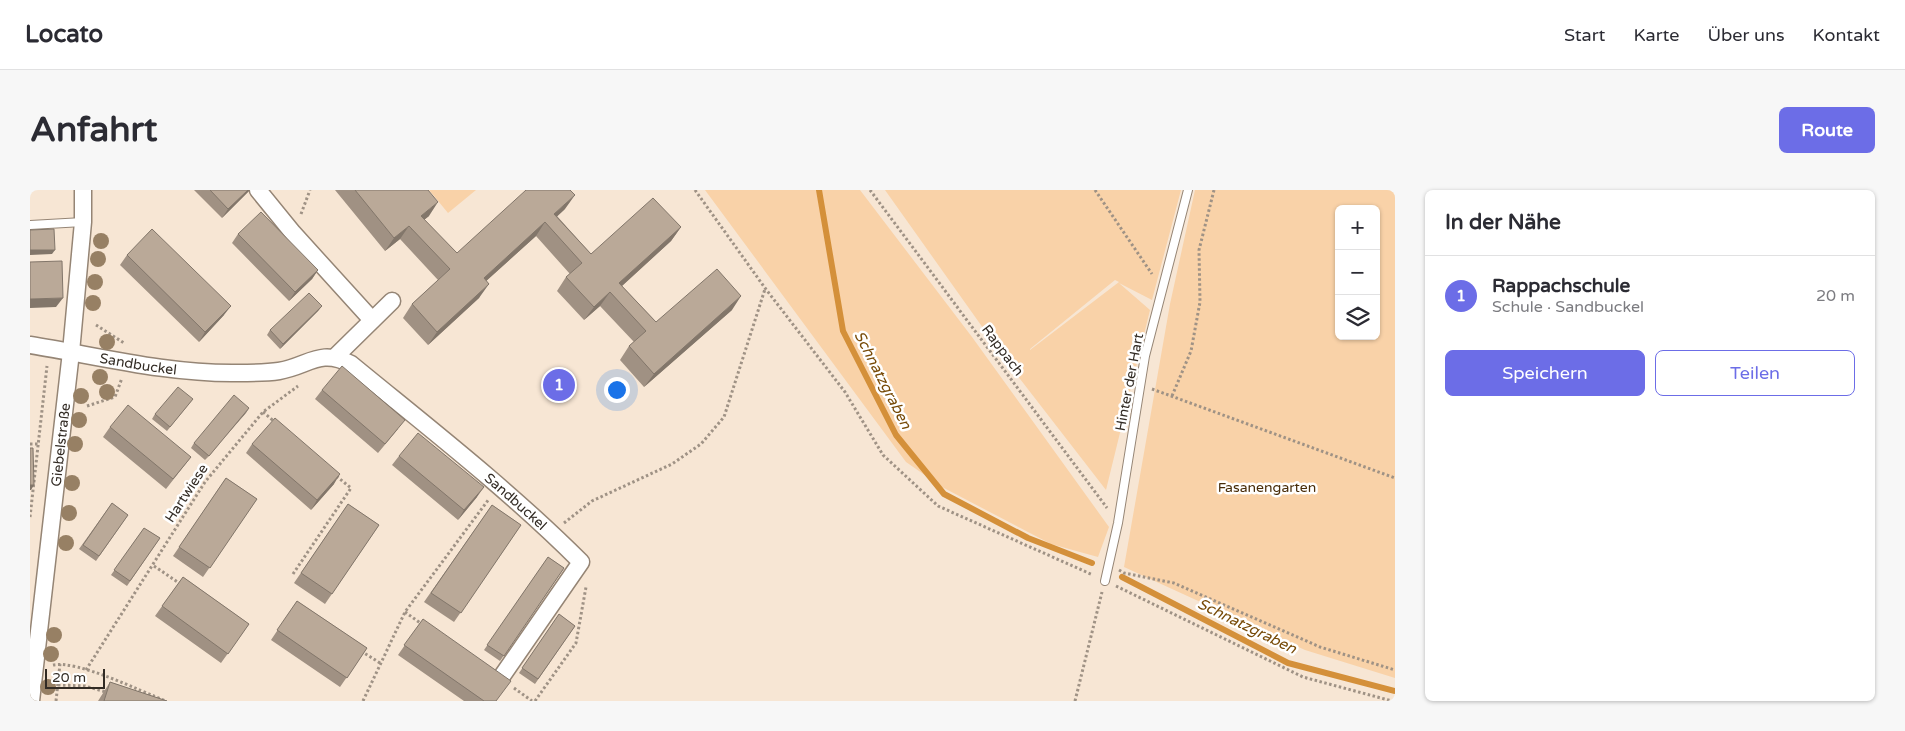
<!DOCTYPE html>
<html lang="de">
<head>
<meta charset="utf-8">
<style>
	body { margin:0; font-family:"Varela Round",sans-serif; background:#f7f7f7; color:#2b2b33 }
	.controls { position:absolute; right:15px; top:15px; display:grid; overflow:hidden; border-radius:8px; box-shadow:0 1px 4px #0004 }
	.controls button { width:45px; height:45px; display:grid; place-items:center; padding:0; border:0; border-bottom:1px solid #e1e1e2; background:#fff; color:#2b2b33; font:25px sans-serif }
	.scale { position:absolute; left:15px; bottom:12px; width:60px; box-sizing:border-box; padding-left:5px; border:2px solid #322b24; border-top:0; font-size:14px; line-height:18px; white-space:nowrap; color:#322b24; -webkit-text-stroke:4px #fff; paint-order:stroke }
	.you { position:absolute; left:586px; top:199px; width:18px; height:18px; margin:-12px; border:4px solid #fff; border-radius:50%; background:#1a73e8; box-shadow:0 0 0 8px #1a73e833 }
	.badge { display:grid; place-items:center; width:32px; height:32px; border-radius:50%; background:#6c6de7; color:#fff; font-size:16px; font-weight:700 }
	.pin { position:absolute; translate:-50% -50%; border:2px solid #fff; box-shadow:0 1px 5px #0006 }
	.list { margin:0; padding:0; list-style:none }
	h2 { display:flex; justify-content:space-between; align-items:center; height:65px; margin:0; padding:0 20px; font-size:21px }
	h2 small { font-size:16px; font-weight:400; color:#7c7c81 }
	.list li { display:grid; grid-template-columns:32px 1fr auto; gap:15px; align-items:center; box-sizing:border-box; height:80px; padding:0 20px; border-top:1px solid #e1e1e2 }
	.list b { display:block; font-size:19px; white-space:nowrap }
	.list p { margin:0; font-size:16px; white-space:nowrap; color:#7c7c81 }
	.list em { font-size:16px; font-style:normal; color:#7c7c81 }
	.actions { display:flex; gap:10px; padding:15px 20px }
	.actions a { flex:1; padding:11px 0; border:1px solid #6c6de7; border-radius:8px; text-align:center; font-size:18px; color:#6c6de7 }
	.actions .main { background:#6c6de7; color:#fff }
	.icon { flex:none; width:28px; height:28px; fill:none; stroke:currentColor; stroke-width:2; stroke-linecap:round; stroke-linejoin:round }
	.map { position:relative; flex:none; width:1365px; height:511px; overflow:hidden; border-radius:8px }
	header { display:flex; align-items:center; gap:30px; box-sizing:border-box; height:70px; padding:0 25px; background:#fff; border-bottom:1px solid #e1e1e2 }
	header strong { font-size:24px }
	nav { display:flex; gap:28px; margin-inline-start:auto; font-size:18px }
	.intro { display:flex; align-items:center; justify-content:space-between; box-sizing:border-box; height:120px; padding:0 30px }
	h1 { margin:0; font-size:35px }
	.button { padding:12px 22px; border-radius:8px; background:#6c6de7; color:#fff; font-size:18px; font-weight:700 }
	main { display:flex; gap:30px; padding:0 30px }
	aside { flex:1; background:#fff; border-radius:8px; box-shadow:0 1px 4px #0004 }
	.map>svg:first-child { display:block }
	.green { fill:#f9d2a8; fill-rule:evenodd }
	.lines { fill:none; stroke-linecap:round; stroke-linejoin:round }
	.stream { stroke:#d4903a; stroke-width:6 }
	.lane-casing { stroke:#958575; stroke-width:10 }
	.street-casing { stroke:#958575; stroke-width:19 }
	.path { stroke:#9f9285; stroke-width:3; stroke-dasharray:2.5 2.5; stroke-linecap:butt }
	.lane { stroke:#fff; stroke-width:8 }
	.street { stroke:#fff; stroke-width:16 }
	.tree { fill:#978064 }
	.wall { fill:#a09183 }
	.shaded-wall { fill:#82766a }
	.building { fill:#baa998; stroke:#82766a }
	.labels { text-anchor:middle; stroke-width:5; stroke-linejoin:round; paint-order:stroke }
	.street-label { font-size:14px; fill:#322b24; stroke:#fff }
	.park-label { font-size:14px; fill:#492d09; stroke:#fff }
	.water-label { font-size:15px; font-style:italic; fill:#774a07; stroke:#fff }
</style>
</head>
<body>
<header>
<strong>Locato</strong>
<nav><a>Start</a><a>Karte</a><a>Über uns</a><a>Kontakt</a></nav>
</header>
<div class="intro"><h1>Anfahrt</h1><a class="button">Route</a></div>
<main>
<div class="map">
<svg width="1365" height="511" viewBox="0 0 1365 511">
	<rect width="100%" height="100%" fill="#f7e6d4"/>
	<path class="green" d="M399 0H446L418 23Z
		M675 0H830L942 147 1079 337 1068 367 1021 354 912 297 876 272Z
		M855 0H1151L1122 110 1089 93 1120 120 1076 300 980 176ZM1085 90 1089 92 1000 160V159Z
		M1165 0H1365V488L1275 460 1094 377 1140 114ZM1309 19H1346V146H1309Z"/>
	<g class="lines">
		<path class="stream" d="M789 0 813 141 866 245 914 304 998 348 1062 373
			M1092 387 1258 473 1365 501"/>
		<defs>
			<path id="lane" d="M0 35 53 32
				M1075 391 1088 333 1115 166 1158 0"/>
			<g id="street">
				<path d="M228 0 263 43 342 130"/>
				<path id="s1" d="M0 155C68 166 138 184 207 183 221 183 236 183 249 181 279 176 289 158 321 174 399 238 479 300 551 372L470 489"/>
				<path d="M306 166 362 111"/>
				<path id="s2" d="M1 511 41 162 53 32V0"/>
			</g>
		</defs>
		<use href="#lane" class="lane-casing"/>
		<use href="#street" class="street-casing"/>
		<path class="path" d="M665 0 735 98 815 202 853 265 908 316 1063 385
			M840 0 1077 318
			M1065 0 1122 84
			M271 24 280 0
			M66 135 94 153
			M1122 199 1365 288
			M1142 206 1161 161 1170 112 1169 60 1184 0
			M57 216 85 207 92 188
			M233 222 246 233
			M0 254H9
			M0 327 17 176
			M534 333 562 311 642 274 671 254 694 227 735 99
			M124 376 152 395
			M1089 380 1094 383 1144 393 1290 457 1365 480
			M263 384 321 298 305 285
			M1086 396 1273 487 1362 511
			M375 422 393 435
			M331 461 350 473
			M23 475C48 470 110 501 136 511
			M56 480 175 292 233 222 268 196
			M28 495 55 496 76 502
			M484 498 502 511
			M26 511 30 474
			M333 511 375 422 459 309
			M505 511 546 453 556 397
			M1045 511 1072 402"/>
		<use href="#lane" class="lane"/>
		<use href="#street" class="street"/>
	</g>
	<g class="tree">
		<circle cx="71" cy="51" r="8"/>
		<circle cx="68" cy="69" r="8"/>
		<circle cx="65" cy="92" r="8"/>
		<circle cx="63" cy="113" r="8"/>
		<circle cx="77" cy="152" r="8"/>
		<circle cx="70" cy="187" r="8"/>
		<circle cx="77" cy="202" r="8"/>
		<circle cx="51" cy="206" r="8"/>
		<circle cx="49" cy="230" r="8"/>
		<circle cx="45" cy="254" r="8"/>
		<circle cx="42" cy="293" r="8"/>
		<circle cx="39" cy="323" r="8"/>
		<circle cx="36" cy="353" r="8"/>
		<circle cx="24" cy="445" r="8"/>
		<circle cx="21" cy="464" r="8"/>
		<circle cx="18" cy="497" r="8"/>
	</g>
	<path class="wall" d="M164 0H220L192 28Z
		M305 0H398L399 26 394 30 427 63 535 19 527 26 561 64 651 37 641 51 592 96 626 132 702 120 614 197 590 170 599 156 604 152 570 116 554 130 527 101 536 87 540 84 506 46 456 91 449 108 398 155 373 128 382 114 408 90 370 49 355 61Z
		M208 44 288 80 282 89 259 111 202 53Z
		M97 65 194 125 169 152 90 75Z
		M292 116 288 121 250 159 237 145 240 140Z
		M292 200 368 239 348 263 285 209Z
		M163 209 137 241 122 229 125 224Z
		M219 218 175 270 161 258 164 253Z
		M80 237 161 267 154 276 136 299 73 247Z
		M222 254 304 294 281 320 216 263Z
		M369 266 447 307 428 330 362 275Z
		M196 288 227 309 173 387 143 366Z
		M82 313 98 325 66 371 49 359Z
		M318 314 349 335 295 414 264 393Z
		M462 315 491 335 424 432 394 412Z
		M114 338 130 348 97 396 81 385Z
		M518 367 534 378 470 471 454 460Z
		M153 387 219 434 191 473 125 426Z
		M267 411 337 458 310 497 241 450Z
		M529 424 545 436 505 494 489 483Z
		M393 429 466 511H434L368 465Z
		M80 492 137 511H68Z"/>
	<path class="shaded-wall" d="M218 0H220L192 28 198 19Z
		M545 5 535 19 518 35 524 24Z
		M408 12 399 26 381 40 391 26Z
		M515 32 506 46 444 102 454 88Z
		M379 36 370 49 355 61 364 48Z
		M651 37 641 51 582 105 589 93Z
		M0 60H25L22 64 0 65Z
		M288 80 282 89 259 111 265 102Z
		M459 94 449 108 398 155 407 142Z
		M580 102 570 116 554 130 564 117Z
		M711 106 702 120 614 197 624 184Z
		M33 108 26 117 0 118V109Z
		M201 116 194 125 169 152 175 142Z
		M292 116 288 121 250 159 253 154Z
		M219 218 216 223 175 270 179 266Z
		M310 284 304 294 281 320 287 310Z
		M0 295H4L1 300H0Z
		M454 297 447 307 428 330 434 320Z"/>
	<path class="building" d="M180 0H218L198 19Z
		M325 0H398L408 12 391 26 427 63 496 0H540L545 5 524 24 561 64 623 8 651 37 589 93 626 132 687 79 711 106 624 184 599 156 616 141 580 102 564 117 536 87 552 73 515 32 454 88 459 94 407 142 382 114 420 79 379 36 364 48Z
		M231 22 288 80 265 102 208 44Z
		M24 39 25 60H0V40Z
		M122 39 201 116 175 142 97 65Z
		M32 71 33 108 0 109V72Z
		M279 103 292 116 253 154 240 140Z
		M312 176 375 230 355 254 292 200Z
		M148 197 163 209 140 237 125 224Z
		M204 205 219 218 179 266 164 253Z
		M98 215 161 267 143 289 80 237Z
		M245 228 310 284 287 310 222 254Z
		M388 243 454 297 434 320 369 266Z
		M0 258H3L4 295H0Z
		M196 288 227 309 180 378 149 357Z
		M82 313 98 325 69 366 53 355Z
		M318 314 349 335 302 404 271 383Z
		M462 315 491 335 431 423 401 403Z
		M114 338 130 348 100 391 84 380Z
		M518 367 534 378 474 466 457 455Z
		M153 387 219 434 198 464 132 416Z
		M267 411 337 458 317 488 247 440Z
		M529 424 545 436 508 489 492 478Z
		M393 429 481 491 466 511H454L374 455Z
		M80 492 137 511H74Z"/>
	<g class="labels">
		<g class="street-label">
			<text transform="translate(973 160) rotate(53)" y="5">Rappach</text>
			<text dy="5" stroke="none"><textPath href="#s1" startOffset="110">Sandbuckel</textPath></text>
			<text transform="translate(1099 192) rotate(-79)" y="5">Hinter der Hart</text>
			<text dy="5" stroke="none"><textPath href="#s2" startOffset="258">Giebelstraße</textPath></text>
			<text transform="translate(156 303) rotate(-57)" y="5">Hartwiese</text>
			<text dy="5" stroke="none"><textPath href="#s1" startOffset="541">Sandbuckel</textPath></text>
		</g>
		<g class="park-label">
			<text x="1237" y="302">Fasanengarten</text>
		</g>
		<g class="water-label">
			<text transform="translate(853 190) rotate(63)" y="5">Schnatzgraben</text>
			<text transform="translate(1217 436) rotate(26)" y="5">Schnatzgraben</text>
		</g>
	</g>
</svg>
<div class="controls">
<button>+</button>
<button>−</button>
<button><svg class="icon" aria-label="layers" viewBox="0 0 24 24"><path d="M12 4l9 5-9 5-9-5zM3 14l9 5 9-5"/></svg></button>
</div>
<div class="scale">20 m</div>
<div class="you"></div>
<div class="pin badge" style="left:529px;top:195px">1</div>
</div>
<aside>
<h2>In der Nähe<small></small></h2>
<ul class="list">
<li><span class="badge">1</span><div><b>Rappachschule</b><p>Schule · Sandbuckel</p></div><em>20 m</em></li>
</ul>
<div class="actions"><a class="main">Speichern</a><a>Teilen</a></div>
</aside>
</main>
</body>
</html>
